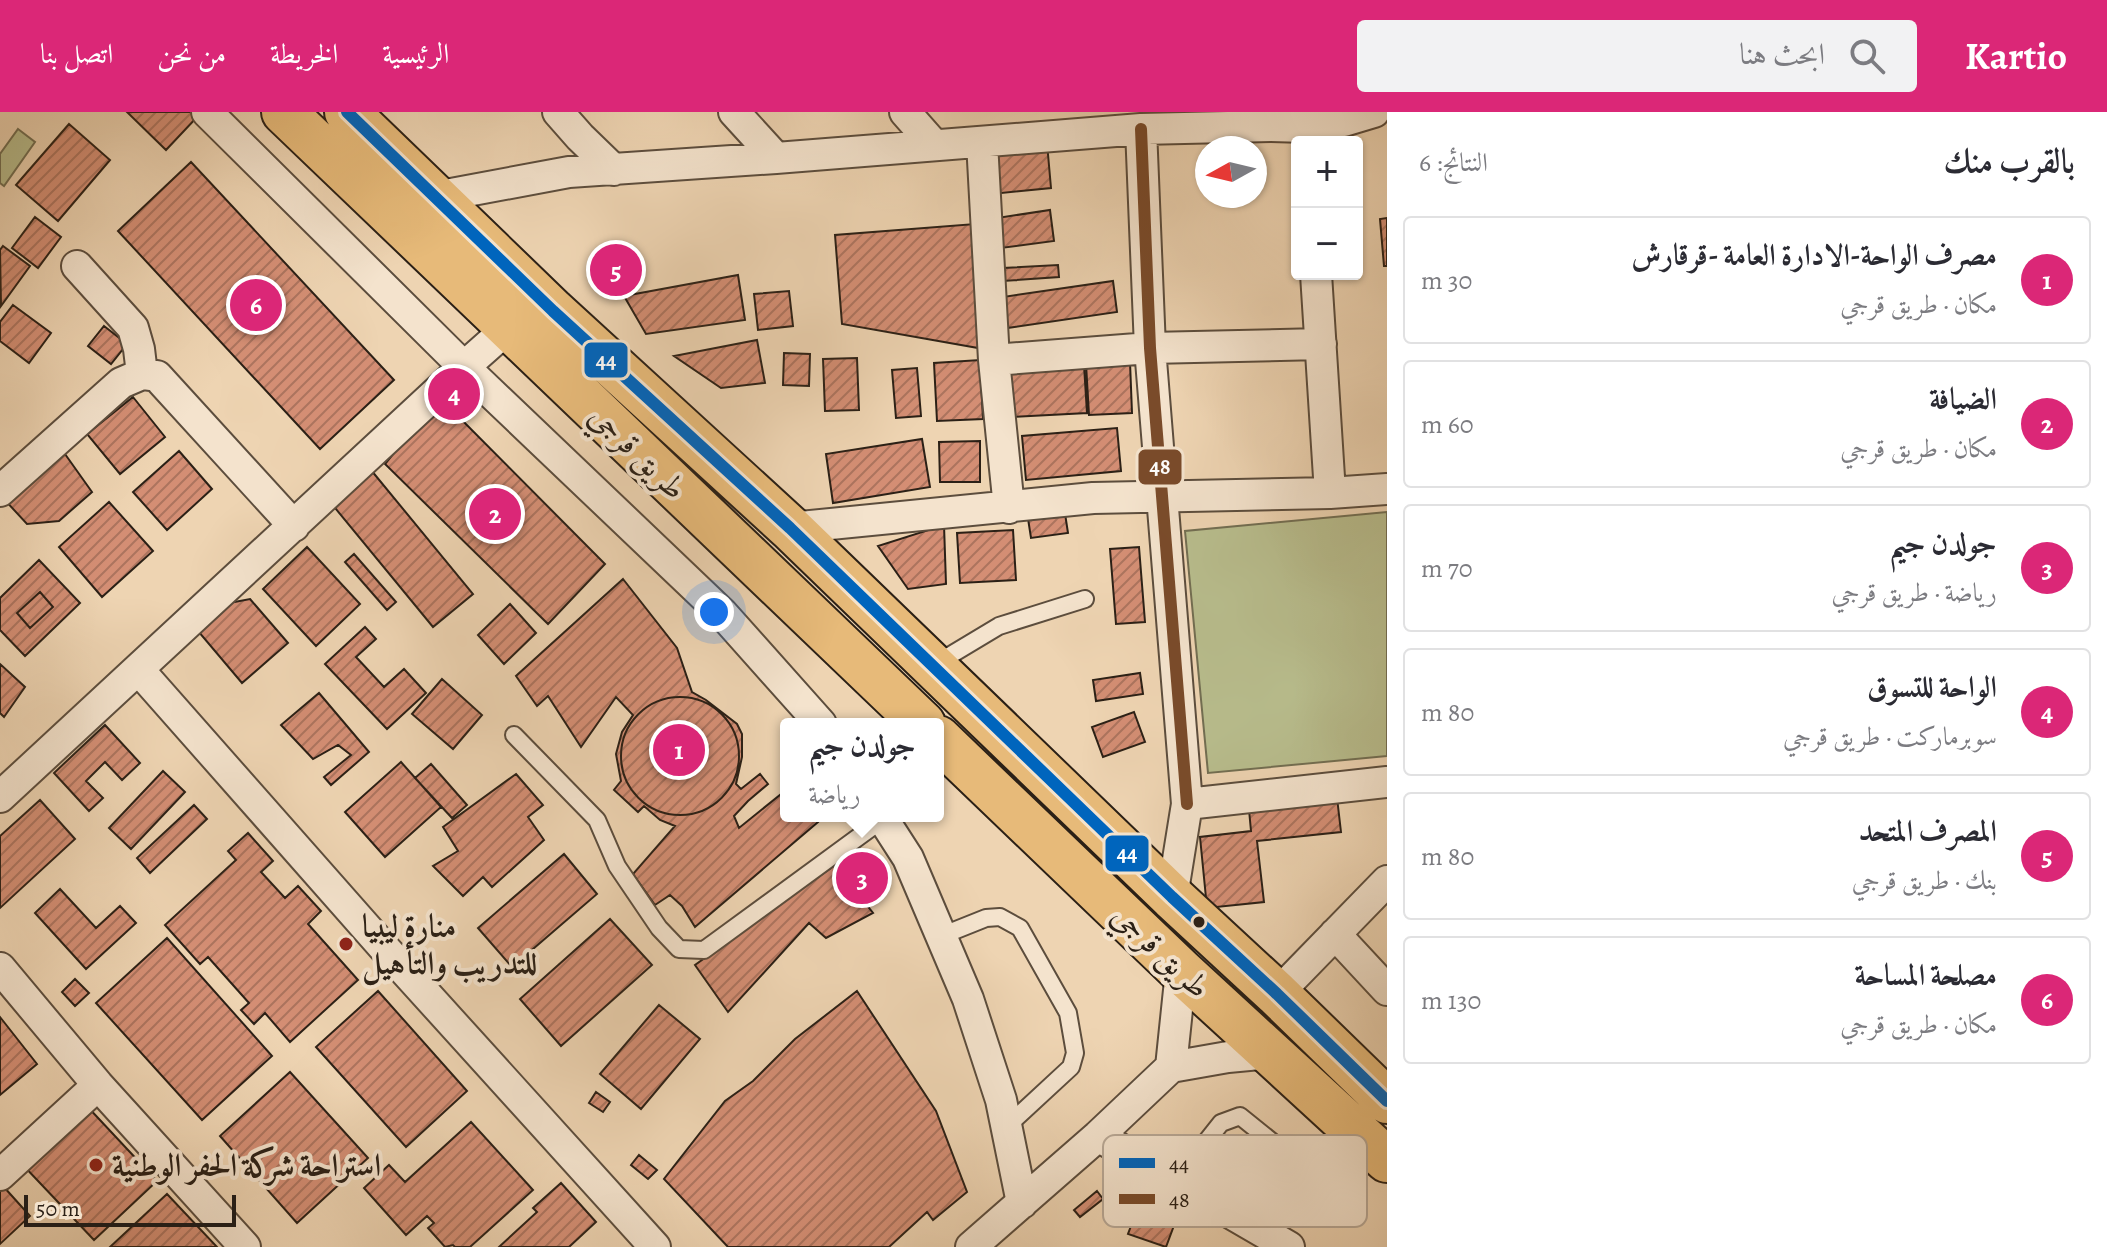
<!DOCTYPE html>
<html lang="ar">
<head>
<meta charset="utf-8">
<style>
	body { margin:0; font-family:Alegreya,Amiri,serif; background:#f2f2f3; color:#2b2b33; direction:rtl }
	.controls { position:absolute; right:24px; top:24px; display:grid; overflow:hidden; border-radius:8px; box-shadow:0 2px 6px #0004 }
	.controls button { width:72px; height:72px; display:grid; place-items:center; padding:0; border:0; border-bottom:2px solid #e1e1e2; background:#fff; color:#2b2b33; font:40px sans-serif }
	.compass { position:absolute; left:1195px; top:24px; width:72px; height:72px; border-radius:50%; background:#fff; box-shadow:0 2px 6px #0004; rotate:262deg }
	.scale { position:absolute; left:24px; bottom:20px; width:212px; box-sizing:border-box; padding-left:8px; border:4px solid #2b2016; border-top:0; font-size:22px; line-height:28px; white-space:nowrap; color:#2b2016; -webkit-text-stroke:6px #f4e3cd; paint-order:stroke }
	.you { position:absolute; left:714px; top:500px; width:28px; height:28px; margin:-20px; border:6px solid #fff; border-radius:50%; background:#1a73e8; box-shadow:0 0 0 12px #1a73e833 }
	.badge { display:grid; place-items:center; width:52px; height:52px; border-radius:50%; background:#db2777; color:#fff; font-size:26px; font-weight:700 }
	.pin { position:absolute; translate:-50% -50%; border:4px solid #fff; box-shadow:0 2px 8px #0006 }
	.popup { position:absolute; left:780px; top:606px; width:164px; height:104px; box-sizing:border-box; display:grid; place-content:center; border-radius:8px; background:#fff; filter:drop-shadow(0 2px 6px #0005); font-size:26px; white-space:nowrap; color:#7c7c81 }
	.popup b { font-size:30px; color:#2b2b33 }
	.popup::after { content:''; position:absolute; left:50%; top:100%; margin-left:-16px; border:16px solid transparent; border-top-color:#fff }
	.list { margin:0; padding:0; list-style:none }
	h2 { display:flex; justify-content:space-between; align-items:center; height:104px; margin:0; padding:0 32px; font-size:34px }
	h2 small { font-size:26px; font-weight:400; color:#7c7c81 }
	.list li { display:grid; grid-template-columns:52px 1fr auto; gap:24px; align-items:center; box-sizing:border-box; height:128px; margin:0 16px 16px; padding:0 16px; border:2px solid #e1e1e2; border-radius:8px }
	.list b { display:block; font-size:30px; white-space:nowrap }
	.list p { margin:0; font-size:26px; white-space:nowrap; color:#7c7c81 }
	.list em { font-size:26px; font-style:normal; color:#7c7c81 }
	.icon { flex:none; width:44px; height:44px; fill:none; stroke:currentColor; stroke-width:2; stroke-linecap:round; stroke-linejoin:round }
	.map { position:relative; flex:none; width:1387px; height:1135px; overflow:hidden; direction:ltr }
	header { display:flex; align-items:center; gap:48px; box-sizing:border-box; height:112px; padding:0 40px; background:#db2777; color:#fff }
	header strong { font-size:38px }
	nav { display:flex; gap:44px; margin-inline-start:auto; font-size:28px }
	.search { width:560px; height:72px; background:#f2f2f3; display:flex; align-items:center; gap:20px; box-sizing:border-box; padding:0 28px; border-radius:8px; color:#7c7c81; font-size:30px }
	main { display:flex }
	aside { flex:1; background:#fff }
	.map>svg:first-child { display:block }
	.green { fill:#b8bd8d; stroke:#726e52; stroke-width:2 }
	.building { fill:url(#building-hatch); stroke:#2b2016; stroke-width:2 }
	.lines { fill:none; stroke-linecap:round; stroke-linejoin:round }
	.lane-casing { stroke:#5c4d3d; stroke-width:20 }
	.street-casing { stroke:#5c4d3d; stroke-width:34 }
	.highway-casing { stroke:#2b2016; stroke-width:48 }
	.lane { stroke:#f4e3cd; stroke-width:16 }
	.street { stroke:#f4e3cd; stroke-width:30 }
	.highway { stroke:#e7ba79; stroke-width:44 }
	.bus-1-casing { stroke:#f4e3cd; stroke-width:18 }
	.bus-2-casing { stroke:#f4e3cd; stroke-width:18 }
	.bus-1 { stroke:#0065bd; stroke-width:12 }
	.bus-2 { stroke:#7a4b2a; stroke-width:12 }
	.bus-dot { fill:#2b2016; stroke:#f4e3cd; stroke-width:3 }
	.poi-dot { fill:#8f2418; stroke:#f4e3cd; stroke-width:3 }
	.labels { text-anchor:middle; stroke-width:8; stroke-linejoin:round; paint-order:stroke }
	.street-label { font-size:32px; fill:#2b2016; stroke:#f4e3cd }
	.poi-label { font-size:32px; font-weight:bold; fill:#2b2016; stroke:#f4e3cd; text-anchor:start }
	.key { fill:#f4e3cd; stroke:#b8a896; stroke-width:2 }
	.key-label { font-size:22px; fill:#2b2016 }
	.line-badge { stroke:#f4e3cd; stroke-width:3 }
	.badge-label { font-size:22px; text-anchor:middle; font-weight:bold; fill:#fff }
</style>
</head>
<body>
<header>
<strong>Kartio</strong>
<div class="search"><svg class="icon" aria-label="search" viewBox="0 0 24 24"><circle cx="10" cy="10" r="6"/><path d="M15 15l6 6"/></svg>ابحث هنا</div>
<nav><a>الرئيسية</a><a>الخريطة</a><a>من نحن</a><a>اتصل بنا</a></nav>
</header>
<main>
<aside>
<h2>بالقرب منك<small>النتائج: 6</small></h2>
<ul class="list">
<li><span class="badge">1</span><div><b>مصرف الواحة-الادارة العامة -قرقارش</b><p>مكان · طريق قرجي</p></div><em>30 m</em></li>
<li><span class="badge">2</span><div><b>الضيافة</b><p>مكان · طريق قرجي</p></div><em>60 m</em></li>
<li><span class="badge">3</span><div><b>جولدن جيم</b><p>رياضة · طريق قرجي</p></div><em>70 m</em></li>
<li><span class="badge">4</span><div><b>الواحة للتسوق</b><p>سوبرماركت · طريق قرجي</p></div><em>80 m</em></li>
<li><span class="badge">5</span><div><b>المصرف المتحد</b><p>بنك · طريق قرجي</p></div><em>80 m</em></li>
<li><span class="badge">6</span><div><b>مصلحة المساحة</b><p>مكان · طريق قرجي</p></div><em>130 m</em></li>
</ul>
</aside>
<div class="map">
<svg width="1387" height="1135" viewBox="0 0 1387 1135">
	<defs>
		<pattern id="building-hatch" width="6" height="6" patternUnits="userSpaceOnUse" patternTransform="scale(2)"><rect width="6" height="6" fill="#d48e74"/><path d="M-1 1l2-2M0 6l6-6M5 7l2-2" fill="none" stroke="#ac745e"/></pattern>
	</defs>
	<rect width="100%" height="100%" fill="#eed4b2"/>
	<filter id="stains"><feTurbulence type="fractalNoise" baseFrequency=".0025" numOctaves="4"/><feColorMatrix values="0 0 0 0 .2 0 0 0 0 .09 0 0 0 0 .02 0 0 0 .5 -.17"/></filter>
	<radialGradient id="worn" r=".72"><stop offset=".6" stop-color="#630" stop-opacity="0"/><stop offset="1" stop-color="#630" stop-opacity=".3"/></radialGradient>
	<path class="green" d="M18 17 35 30 4 74 0 71V42Z
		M1387 400V644L1208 661 1185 419Z"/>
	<path class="building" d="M127 0H194L198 4 166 38Z
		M69 12 110 48 58 109 16 73Z
		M1047 31 1051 76 992 82 987 37Z
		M191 50 394 268 320 337 118 119Z
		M1050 98 1054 129 1001 136 997 106Z
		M35 105 61 125 38 156 12 136Z
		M1387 106V154H1384L1380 107Z
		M975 112 978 236 842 212 835 123Z
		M3 134 30 154 1 194 0 138Z
		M1058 153 1059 165 1003 169V156Z
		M738 163 745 208 646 222 624 184Z
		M1113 169 1117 200 1007 216 1003 185Z
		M789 179 793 214 758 218 754 182Z
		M13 193 51 221 29 251 0 229V210Z
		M104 214 127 232 111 252 88 234Z
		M757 228 765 271 721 276 674 244Z
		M784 241 810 242 809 274 783 273Z
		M857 246 859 298 825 299 823 247Z
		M980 248 983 307 937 309 934 251Z
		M1130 250 1132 301 1089 303 1086 252Z
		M1084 253 1087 301 1013 305 1010 257Z
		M917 256 921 304 896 306 892 258Z
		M133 285 165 325 120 362 87 322Z
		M439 285 605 452 548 512 385 352Z
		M1117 316 1121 359 1026 368 1022 324Z
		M922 327 930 375 833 391 826 342Z
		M980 329V370H940L939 330Z
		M60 335 92 380 59 409 27 412 3 386Z
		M179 339 212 377 167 418 133 380Z
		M371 358 473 482 433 515 331 391Z
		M109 390 153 439 102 485 59 435Z
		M1064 395 1068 421 1031 426 1027 400Z
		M944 413 946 472 908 477 878 434Z
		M1013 418 1016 468 960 471 957 421Z
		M307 435 360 492 316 534 263 477Z
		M1139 435 1145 510 1116 512 1110 437Z
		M354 442 396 490 387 498 345 450Z
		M39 448 80 491 25 544 0 518V486Z
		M623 467 677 536 692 580 706 588 737 612 742 622V645L736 672 741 677 760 662 768 672 748 689 734 704 739 716 786 678V704H814L818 710 695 815 682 794 670 783 655 793 633 762 675 714 660 708 644 694 638 700 614 678 621 669 616 642 622 620 633 603 616 585 581 635 548 584 537 594 516 564Z
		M40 480 53 495 30 516 17 501Z
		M250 487 288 531 242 571 198 519 219 493Z
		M510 492 536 521 504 552 478 523Z
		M365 515 376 527 356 545 384 575 404 557 426 581 387 617 325 552Z
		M0 552 25 575 4 605 0 601Z
		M1140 561 1143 582 1096 589 1093 568Z
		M442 567 482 603 453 637 412 602Z
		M319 581 369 640 331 673 324 665 351 643 338 633 313 647 281 613Z
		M621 644a59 59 0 1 1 118 0a59 59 0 1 1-118 0Z
		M1134 600 1145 630 1103 645 1092 615Z
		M105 613 140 651 122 668 105 650 86 669 103 686 89 699 54 661Z
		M401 650 441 695 385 745 345 700Z
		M431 652 467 693 452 706 415 666Z
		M163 659 185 680 131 737 109 716Z
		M516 662 543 693 528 705 544 728 492 775 483 765 463 784 433 754 458 739 443 715Z
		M1336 677 1341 720 1257 729 1264 790 1207 796 1200 725 1251 719 1248 687Z
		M40 688 75 727 0 796V724Z
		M194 693 207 707 150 761 137 746Z
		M248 721 273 749 261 760 285 786 298 774 321 799 308 812 358 868 290 930 265 901 254 912 241 898 249 891 208 845 200 852 165 813 236 748 228 739Z
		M564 742 597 782 512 855 478 816Z
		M835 753 873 801 826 826 809 811 728 900 695 853Z
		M60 777 96 816 120 794 136 811 86 857 35 801Z
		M610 807 652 853 561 934 520 887Z
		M167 826 272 944 202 1008 96 891Z
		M75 867 89 881 75 894 62 880Z
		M378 879 467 979 406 1035 316 935Z
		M857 879 936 999 967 1080 933 1108 927 1100 889 1135H728L664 1067 725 989 753 969 795 927Z
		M659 893 700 927 641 997 600 962Z
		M0 905 37 952 0 983Z
		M290 960 368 1046 297 1111 220 1024Z
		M596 980 610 990 603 1000 589 991Z
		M85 992 157 1069 94 1128 21 1051Z
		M471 1010 533 1078 470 1135H455L453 1133 445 1135 428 1116 434 1111 427 1104 406 1123 364 1076 389 1053 405 1070Z
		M639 1043 657 1058 648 1067 631 1053Z
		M561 1071 596 1110 569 1135H499L537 1100 533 1096Z
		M3 1074 30 1104 0 1132V1077Z
		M1097 1079 1103 1087 1080 1105 1074 1098Z
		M167 1082 217 1135H110Z
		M1139 1093 1176 1108 1166 1135 1128 1122Z"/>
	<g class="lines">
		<defs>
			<path id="lane" d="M934 553 999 514 1085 487
				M514 623 597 708 617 754 659 816 679 837 704 838 883 707
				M941 824 986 806 1000 805 1020 816 1068 901 1075 941 1071 955 1006 1015
				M1175 1069 1221 1011 1240 1004 1328 1075"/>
			<path id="street" d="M207 0 464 255 722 501 821 612
				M558 0 580 25 614 58
				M734 0 776 46
				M905 0 934 33
				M1141 17 1150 236 1187 692
				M982 30 994 248 1009 396
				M435 85 569 60 776 46 1141 17 1271 14 1306 15 1344 9 1374 0
				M77 154 133 216 139 237 142 262
				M1316 162 1330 381
				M994 248 1150 236 1321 232
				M0 379 121 271 142 262 157 264 294 414
				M790 416 1093 386 1330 381 1387 377
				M138 557 386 838 655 1135
				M0 685 464 255 508 216
				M881 704 908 746 968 887 1001 988 1022 1091
				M1172 785 1187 692 1387 670
				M1335 822 1387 878
				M0 856 98 973 245 1135
				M1277 882 1387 769
				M1171 955 1181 859
				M1098 1024 1289 1135
				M0 1063 98 973
				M971 1135 1098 1024 1171 955 1228 945 1272 941"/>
			<path id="highway" d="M284 0 923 612
				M347 0 553 199 790 416 1172 785 1277 882 1387 989
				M938 626 1181 859 1387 1048"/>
		</defs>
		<use href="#lane" class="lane-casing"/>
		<use href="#street" class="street-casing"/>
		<use href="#highway" class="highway-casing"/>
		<use href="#lane" class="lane"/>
		<use href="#street" class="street"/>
		<use href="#highway" class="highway"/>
		<defs>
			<path id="bus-1" d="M347 0 553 199 790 416 1172 785 1277 882 1387 989"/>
			<path id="bus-2" d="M1141 17 1150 236 1187 692"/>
		</defs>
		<use href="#bus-1" class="bus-1-casing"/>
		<use href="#bus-2" class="bus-2-casing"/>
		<use href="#bus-1" class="bus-1"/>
		<use href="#bus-2" class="bus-2"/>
	</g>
	<circle class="bus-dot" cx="1199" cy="810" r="7"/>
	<g class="poi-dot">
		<circle cx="346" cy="832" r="8"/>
		<circle cx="96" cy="1053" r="8"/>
	</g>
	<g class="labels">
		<g class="street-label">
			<text transform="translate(638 340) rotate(44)" y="11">طريق قرجي</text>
			<text transform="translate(1161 839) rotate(43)" y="11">طريق قرجي</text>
		</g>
		<g class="poi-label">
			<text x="362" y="825">منارة ليبيا<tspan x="362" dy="37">للتدريب والتأهيل</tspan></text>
			<text x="112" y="1064">استراحة شركة الحفر الوطنية</text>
		</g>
	</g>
	<rect x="1103" y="1023" width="264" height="92" rx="12" class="key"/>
	<rect x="1119" y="1046" width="36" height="10" fill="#0065bd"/>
	<rect x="1119" y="1082" width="36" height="10" fill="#7a4b2a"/>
	<g class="key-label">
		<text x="1169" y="1059">44</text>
		<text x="1169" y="1095">48</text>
	</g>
	<g class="line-badge">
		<rect x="583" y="229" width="46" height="38" rx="8" fill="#0065bd"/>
		<rect x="1137" y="336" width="46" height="38" rx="8" fill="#7a4b2a"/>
		<rect x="1104" y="722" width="46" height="39" rx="8" fill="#0065bd"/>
	</g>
	<g class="badge-label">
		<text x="606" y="256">44</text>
		<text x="1160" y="362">48</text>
		<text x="1127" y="749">44</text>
	</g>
	<rect width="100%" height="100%" filter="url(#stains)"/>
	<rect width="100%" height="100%" fill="url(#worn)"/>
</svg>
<div class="controls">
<button>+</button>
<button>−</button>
</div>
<svg class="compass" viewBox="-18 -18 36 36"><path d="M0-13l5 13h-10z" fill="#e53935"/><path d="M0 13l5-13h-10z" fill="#7c7c81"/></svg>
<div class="scale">50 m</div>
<div class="you"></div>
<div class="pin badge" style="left:679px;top:638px">1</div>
<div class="pin badge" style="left:495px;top:402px">2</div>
<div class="pin badge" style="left:862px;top:766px">3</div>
<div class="popup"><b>جولدن جيم</b>رياضة</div>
<div class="pin badge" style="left:454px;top:282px">4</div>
<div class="pin badge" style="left:616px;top:158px">5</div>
<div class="pin badge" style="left:256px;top:193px">6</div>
</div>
</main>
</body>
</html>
